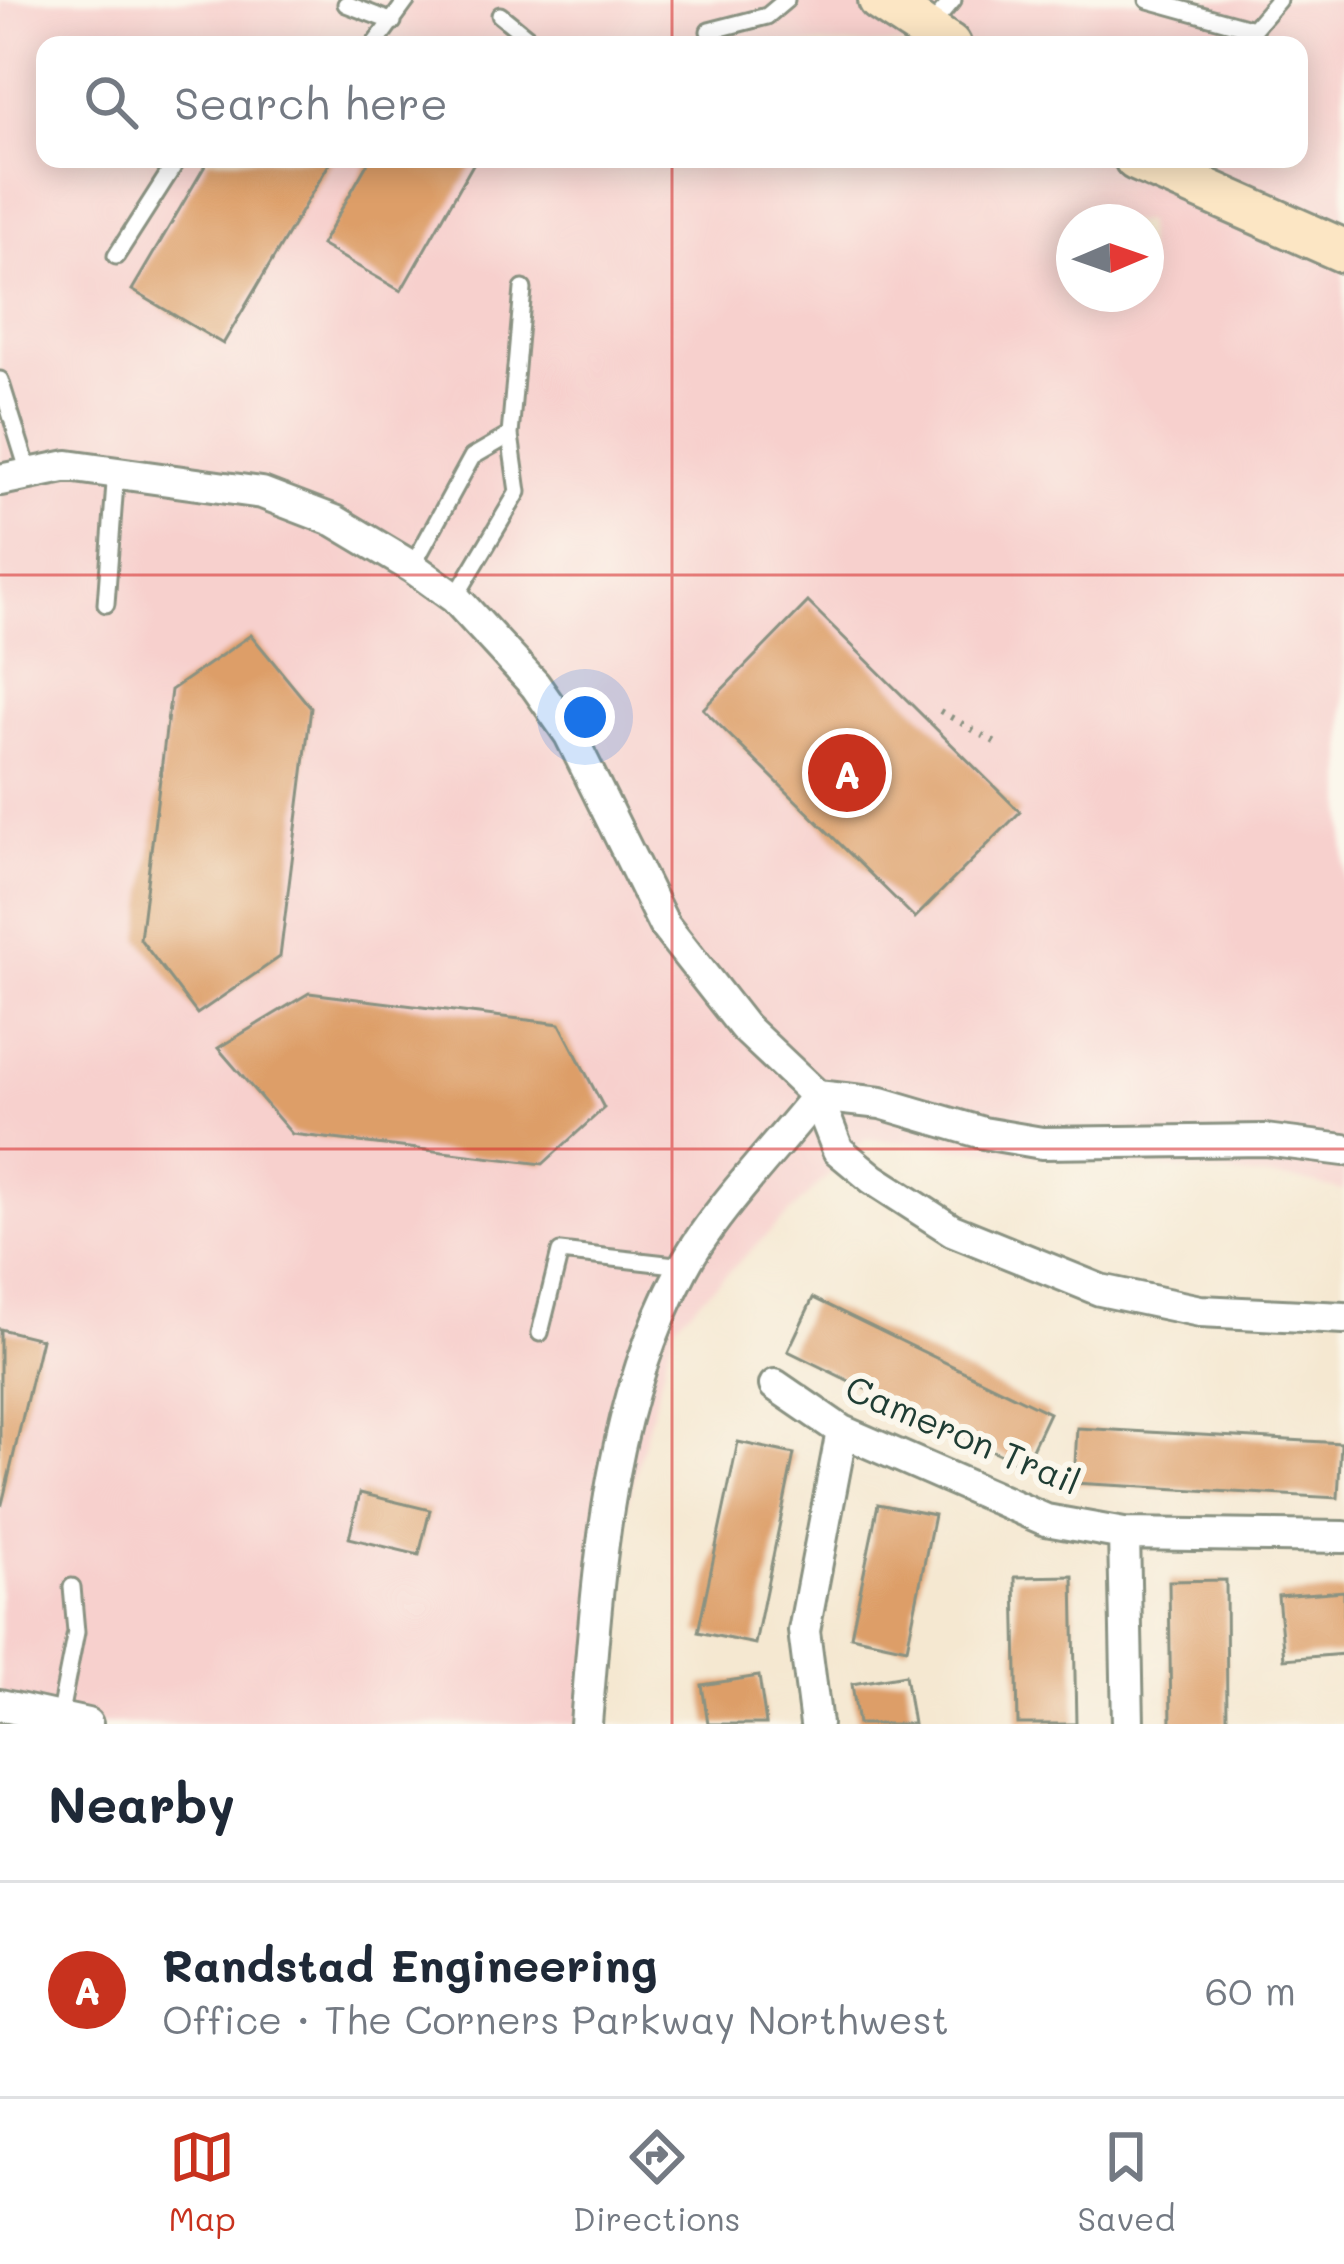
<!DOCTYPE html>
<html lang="en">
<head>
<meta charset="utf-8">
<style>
	body { margin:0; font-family:Mali,sans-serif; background:#f2f2f3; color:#1f2937 }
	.compass { position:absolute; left:1056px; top:204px; width:108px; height:108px; border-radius:50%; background:#fff; box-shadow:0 6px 30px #0003; rotate:88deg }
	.you { position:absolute; left:585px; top:717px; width:42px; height:42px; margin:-30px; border:9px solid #fff; border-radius:50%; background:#1a73e8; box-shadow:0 0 0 18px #1a73e833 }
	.badge { display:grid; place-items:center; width:78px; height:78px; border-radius:50%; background:#c8321e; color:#fff; font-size:39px; font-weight:700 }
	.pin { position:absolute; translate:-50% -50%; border:6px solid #fff; box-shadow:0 3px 12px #0006 }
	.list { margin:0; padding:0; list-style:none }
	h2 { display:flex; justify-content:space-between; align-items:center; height:156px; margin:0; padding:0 48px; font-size:51px }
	h2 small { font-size:39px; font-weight:400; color:#747a83 }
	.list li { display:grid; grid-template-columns:78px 1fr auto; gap:36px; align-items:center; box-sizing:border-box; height:216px; padding:0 48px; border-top:3px solid #e0e1e3 }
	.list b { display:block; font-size:45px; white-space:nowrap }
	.list p { margin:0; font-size:39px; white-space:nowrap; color:#747a83 }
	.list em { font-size:39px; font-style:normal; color:#747a83 }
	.icon { flex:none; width:66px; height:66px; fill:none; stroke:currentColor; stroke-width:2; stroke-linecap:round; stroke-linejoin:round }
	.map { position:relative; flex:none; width:1344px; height:1724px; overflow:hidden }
	.search { position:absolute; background:#fff; box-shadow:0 6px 30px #0003; left:36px; right:36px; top:36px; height:132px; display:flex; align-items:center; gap:30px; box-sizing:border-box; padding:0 42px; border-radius:24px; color:#747a83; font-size:45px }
	.sheet { height:372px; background:#fff }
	nav { display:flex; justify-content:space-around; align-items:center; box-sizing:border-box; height:168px; border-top:3px solid #e0e1e3; background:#fff; font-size:33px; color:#747a83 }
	nav a { display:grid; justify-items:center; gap:6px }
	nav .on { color:#c8321e }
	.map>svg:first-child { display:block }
	.built { fill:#f7d0cd; fill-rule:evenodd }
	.building { fill:#dd9e67 }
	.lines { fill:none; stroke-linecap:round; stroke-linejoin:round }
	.lane-casing { stroke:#8a9282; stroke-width:21 }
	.street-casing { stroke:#8a9282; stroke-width:36 }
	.secondary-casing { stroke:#8a9282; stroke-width:48 }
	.path { stroke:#8a9282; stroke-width:6; stroke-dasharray:3 9; stroke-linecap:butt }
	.lane { stroke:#fff; stroke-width:15 }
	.street { stroke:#fff; stroke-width:30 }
	.secondary { stroke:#fce6c4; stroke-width:42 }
	.grid { fill:none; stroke:#d62828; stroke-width:3; stroke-opacity:0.55 }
	.labels { text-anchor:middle; stroke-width:12; stroke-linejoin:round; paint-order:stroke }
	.street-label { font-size:36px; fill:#1f3d34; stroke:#fbf7ec }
</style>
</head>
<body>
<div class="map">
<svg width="1344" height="1724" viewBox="0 0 1344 1724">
	<rect width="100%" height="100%" fill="#fbf7ec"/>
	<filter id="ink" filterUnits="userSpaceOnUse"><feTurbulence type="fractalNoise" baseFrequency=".00833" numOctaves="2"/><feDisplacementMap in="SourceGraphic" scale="24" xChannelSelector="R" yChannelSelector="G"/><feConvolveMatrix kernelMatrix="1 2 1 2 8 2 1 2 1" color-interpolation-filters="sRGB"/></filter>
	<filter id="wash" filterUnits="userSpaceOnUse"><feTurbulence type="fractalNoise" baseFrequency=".004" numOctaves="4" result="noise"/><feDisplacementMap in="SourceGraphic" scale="48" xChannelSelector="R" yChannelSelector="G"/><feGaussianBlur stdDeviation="2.7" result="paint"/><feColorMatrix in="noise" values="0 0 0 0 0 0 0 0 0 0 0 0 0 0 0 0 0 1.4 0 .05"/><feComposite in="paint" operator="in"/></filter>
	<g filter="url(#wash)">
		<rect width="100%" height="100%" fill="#f5e8d1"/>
		<path class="built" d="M0 0H1344V1191L1305 1181 866 1139 675 1324 622 1524 600 1724H0ZM45 45H1299V159H45ZM1074 222H1146V294H1074Z"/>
		<g id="blocks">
			<path class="building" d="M209 159H332L223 344 132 290Z
				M370 159H476L401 291 321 245Z
				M808 602 1020 812 915 918 703 709Z
				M251 635 311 708 280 957 197 1014 140 939 171 690Z
				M309 993 560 1024 604 1108 543 1164 292 1134 218 1048Z
				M813 1298 1049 1413 1024 1466 788 1351Z
				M0 1329 41 1339 2 1504 0 1503Z
				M1077 1428 1341 1443 1338 1498 1074 1483Z
				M738 1442 794 1454 755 1644 698 1632Z
				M360 1493 430 1510 419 1555 349 1538Z
				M878 1504 934 1515 907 1648 851 1636Z
				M1073 1576 1076 1724H1018L1015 1577Z
				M1226 1580 1227 1724H1171L1169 1581Z
				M1344 1591V1654L1284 1659 1278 1596Z
				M905 1675 913 1724H858L852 1684Z
				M759 1676 766 1724H708L702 1685Z"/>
		</g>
	</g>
	<g filter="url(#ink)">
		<use href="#blocks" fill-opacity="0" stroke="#8a9282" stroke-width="3"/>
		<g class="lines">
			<defs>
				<path id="lane" d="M1148 0 1253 29 1278 0
					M346 4 393 22
					M500 15 537 45
					M927 30 953 0
					M709 31 767 16 786 0
					M374 45 407 0
					M116 256 178 159
					M0 380 29 473
					M412 567 472 457 510 435
					M455 598 518 492 510 435 523 289
					M106 604 116 470
					M540 1333 560 1252 684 1266
					M59 1718 76 1632 72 1587"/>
				<path id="street" d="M0 480 68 466 262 493 335 521 412 567 455 598 535 685 570 735 664 925 744 1027 817 1096 838 1150 873 1179 952 1230 1100 1290 1200 1311 1344 1318
					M817 1096 881 1103 983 1133 1042 1143 1265 1140 1344 1150
					M775 1385 842 1431 1046 1520 1124 1534 1344 1537
					M1124 1534 1128 1724
					M0 1705 87 1724
					M586 1724C599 1567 607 1412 682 1270 711 1214 777 1147 817 1096
					M816 1724 804 1631 842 1431"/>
				<path id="secondary" d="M880 0 949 45
					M1136 159 1344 251"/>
			</defs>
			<use href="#lane" class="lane-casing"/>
			<use href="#street" class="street-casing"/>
			<use href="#secondary" class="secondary-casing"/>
			<path class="path" d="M940 711 996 743"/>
			<use href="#lane" class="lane"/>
			<use href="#street" class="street"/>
			<use href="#secondary" class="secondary"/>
		</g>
	</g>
	<path class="grid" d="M672 0V45M672 159V1724M0 575H1344M0 1149H1344"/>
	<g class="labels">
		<g class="street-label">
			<text transform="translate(963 1435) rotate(23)" y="13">Cameron Trail</text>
		</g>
	</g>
</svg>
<svg class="compass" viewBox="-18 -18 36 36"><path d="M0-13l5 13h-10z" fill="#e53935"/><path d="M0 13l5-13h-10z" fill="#747a83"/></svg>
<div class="you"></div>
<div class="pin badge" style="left:847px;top:773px">A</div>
<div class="search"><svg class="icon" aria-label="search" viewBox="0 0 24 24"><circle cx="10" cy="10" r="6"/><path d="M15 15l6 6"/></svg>Search here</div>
</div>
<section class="sheet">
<h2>Nearby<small></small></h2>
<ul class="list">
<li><span class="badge">A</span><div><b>Randstad Engineering</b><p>Office · The Corners Parkway Northwest</p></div><em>60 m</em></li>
</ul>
</section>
<nav>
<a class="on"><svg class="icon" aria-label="map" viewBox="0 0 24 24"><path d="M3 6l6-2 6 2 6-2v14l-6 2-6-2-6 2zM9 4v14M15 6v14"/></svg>Map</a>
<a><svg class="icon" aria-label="directions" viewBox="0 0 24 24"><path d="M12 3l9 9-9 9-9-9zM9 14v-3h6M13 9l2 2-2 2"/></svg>Directions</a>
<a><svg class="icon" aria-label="saved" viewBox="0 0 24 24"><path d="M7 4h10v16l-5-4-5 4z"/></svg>Saved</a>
</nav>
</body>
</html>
